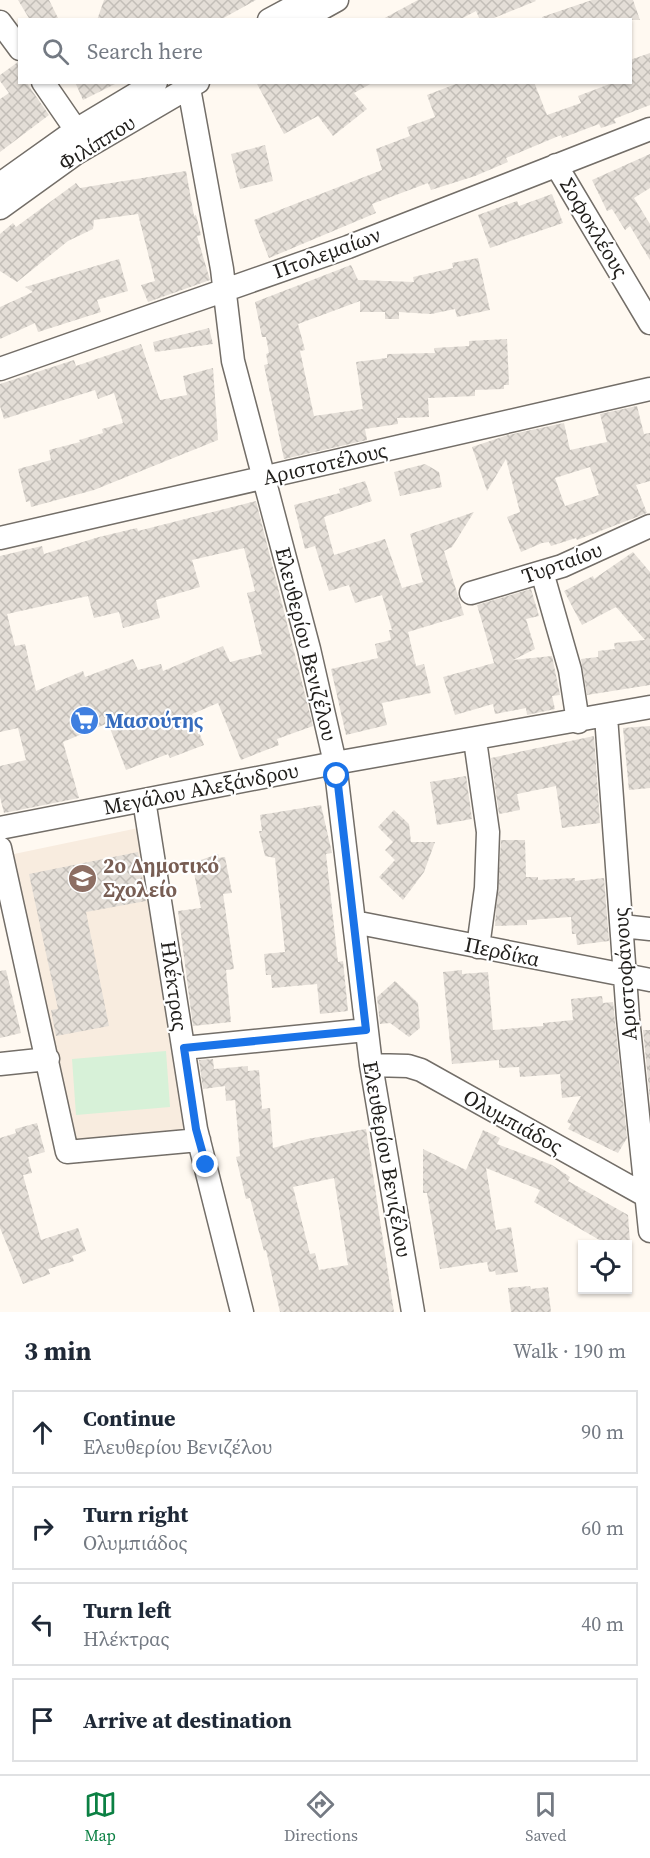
<!DOCTYPE html>
<html lang="en">
<head>
<meta charset="utf-8">
<style>
	body { margin:0; font-family:"Source Serif 4",serif; background:#f2f2f3; color:#1f2937 }
	.controls { position:absolute; right:18px; bottom:18px; display:grid; overflow:hidden; border-radius:0px; box-shadow:0 2px 4px #0004 }
	.controls button { width:54px; height:54px; display:grid; place-items:center; padding:0; border:0; border-bottom:2px solid #e0e1e3; background:#fff; color:#1f2937; font:30px sans-serif }
	.stop { position:absolute; width:18px; height:18px; margin:-14px; border:4px solid #1a73e8; border-radius:50%; background:#fff }
	.stop.end { background:#1a73e8; border-color:#fff; box-shadow:0 2px 6px #0008 }
	.list { margin:0; padding:0; list-style:none }
	h2 { display:flex; justify-content:space-between; align-items:center; height:78px; margin:0; padding:0 24px; font-size:26px }
	h2 small { font-size:20px; font-weight:400; color:#747a83 }
	.list li { display:grid; grid-template-columns:39px 1fr auto; gap:18px; align-items:center; box-sizing:border-box; height:84px; margin:0 12px 12px; padding:0 12px; border:2px solid #e0e1e3; border-radius:0px }
	.list b { display:block; font-size:22px; white-space:nowrap }
	.list p { margin:0; font-size:20px; white-space:nowrap; color:#747a83 }
	.list em { font-size:20px; font-style:normal; color:#747a83 }
	.icon { flex:none; width:33px; height:33px; fill:none; stroke:currentColor; stroke-width:2; stroke-linecap:round; stroke-linejoin:round }
	.map { position:relative; flex:none; width:650px; height:1312px; overflow:hidden }
	.search { position:absolute; background:#fff; box-shadow:0 2px 4px #0004; left:18px; right:18px; top:18px; height:66px; display:flex; align-items:center; gap:15px; box-sizing:border-box; padding:0 21px; border-radius:0px; color:#747a83; font-size:22px }
	.sheet { height:462px; background:#fff }
	nav { display:flex; justify-content:space-around; align-items:center; box-sizing:border-box; height:84px; border-top:2px solid #e0e1e3; background:#fff; font-size:16px; color:#747a83 }
	nav a { display:grid; justify-items:center; gap:3px }
	nav .on { color:#0b8043 }
	.map>svg:first-child { display:block }
	.built { fill:#f8ecdf }
	.pitch { fill:#d7f1d8 }
	.building { fill:url(#building-cross-hatch); fill-rule:evenodd }
	.lines { fill:none; stroke-linecap:round; stroke-linejoin:round }
	.minor-casing { stroke:#736e68; stroke-width:25 }
	.minor { stroke:#fff; stroke-width:22 }
	.route { stroke:#1a73e8; stroke-width:8 }
	.labels { text-anchor:middle; stroke-width:4.5; stroke-linejoin:round; paint-order:stroke }
	.street-label { font-size:21px; fill:#22201d; stroke:#fff }
	.shop-label { font-size:21px; font-weight:bold; fill:#366cbe; stroke:#fff; text-anchor:start }
	.education-label { font-size:21px; font-weight:bold; fill:#785e54; stroke:#fff; text-anchor:start }
</style>
</head>
<body>
<div class="map">
<svg width="650" height="1312" viewBox="0 0 650 1312">
	<defs>
		<pattern id="building-cross-hatch" width="8" height="8" patternUnits="userSpaceOnUse" patternTransform="scale(1.5)"><rect width="8" height="8" fill="#e4ded7"/><path d="M0 0l8 8M0 8l8-8" fill="none" stroke="#c3beb8"/></pattern>
	</defs>
	<rect width="100%" height="100%" fill="#fff9f1"/>
	<path class="built" d="M143 827 191 1133 76 1144 14 854Z"/>
	<path class="pitch" d="M166 1051 170 1107 76 1115 72 1059Z"/>
	<path class="building" d="M18 0H49L59 20H30Z
		M104 0H256L220 20H97Z
		M418 0H535L536 1 489 20H480L476 11 459 20H381Z
		M592 0H633L640 20H543L542 17Z
		M650 53V105L614 119 616 123 601 128 599 124 562 138 561 135 506 158 508 162 475 176 431 190 428 183 372 204 376 213 269 258 254 220 382 170 376 149 410 136 407 127 435 117 427 95 461 82H534L547 115 581 103 578 96 615 82H630V60Z
		M18 62 20 82H26L49 115 0 152V99L9 93 0 81V75Z
		M75 82H119L83 100Z
		M256 82H374L354 93 367 109 333 136 318 116 284 134Z
		M265 145 273 181 240 189 231 154Z
		M650 154V188L634 198 650 224V260L630 226 625 230 612 209 607 211 592 180Z
		M186 171 194 216 196 215 201 235 197 236 210 280 148 302 141 285 155 281 138 214 94 220 93 229 68 241 17 282 0 271V234L13 223 16 227 76 183 80 188Z
		M552 194 563 223 490 248 478 215 517 201 519 206Z
		M478 258 490 310 457 317 455 309 431 314 399 312V319H385V312H360V301L298 324 305 350 300 351 314 416 363 409 356 362 387 358V354L435 353 434 348 469 346V341L507 339 509 385H504V389L475 390V396L428 398 429 417 397 418 398 424 365 429 367 440 284 459 264 365 268 364 266 354 269 353 266 337H262L255 302 351 265 358 280 414 282 413 277 453 268 452 263Z
		M119 259 128 291 97 300 101 312 38 332 35 323 0 339V307L33 292 25 287Z
		M209 328 213 344 155 352 153 342Z
		M141 344 160 400 187 395 183 376 213 368 218 440 94 490 31 507 30 501 26 502 18 469 51 460 49 450 80 442 79 440 103 433 102 429 123 423 114 393 98 399 95 390 4 419 0 406V384L74 360 76 366Z
		M637 406 644 434 650 433V481L636 485 647 513 577 540 576 538 551 546 549 542 542 543 521 552 507 517 520 512 506 459 487 491 472 447 508 435 564 423 570 450 607 442 600 414ZM590 467 599 495 565 506 555 478Z
		M425 464 439 472 442 487 400 496 394 472Z
		M365 481 372 501 324 517 334 555 385 539 402 588 423 582 410 534 474 512 452 547 444 551 464 615 408 632 416 666 424 664 431 693 382 703 387 725 346 735 331 669 378 658 375 644 391 640 389 630H392L382 595 355 603 349 585 329 591 315 546 305 549 294 505 340 493 339 489Z
		M256 501 313 726 277 739 279 745 241 760 218 703 192 714 204 745 170 758 168 754 126 770 108 723 63 742 79 798 4 813 0 797V766L26 760 18 728 0 732V556L42 546 44 554 99 537 137 528 138 531ZM244 548 255 591 247 593 262 654 230 662 223 646 163 671 161 664 138 670 133 659 85 677 83 671 36 691 25 644 15 646 7 614 88 596 94 618 119 612 123 628 160 618 156 600 200 587 192 560Z
		M633 552 650 572V685L587 695 581 659 598 657V651L615 649 614 643 645 640 616 607 582 625 564 591 593 576 594 579Z
		M531 589 539 616 526 619 535 649 513 660 552 656 560 695 552 696 555 709 527 715 526 708 495 714 493 704 455 715 443 677 494 663 477 605Z
		M650 726V788L629 790 623 728Z
		M594 736 600 823 562 828 556 786 517 794 520 810 499 814 491 758Z
		M466 776 472 819 437 825 430 782Z
		M321 805 332 853 326 854 338 962 343 961 348 1011 320 1014 317 984 272 988 271 975H266L264 954 285 952 275 858 265 856 259 831H262L260 815Z
		M394 810 409 824 411 842H435L424 872 403 900 379 877 395 860 385 850 393 842 378 827Z
		M501 840H525L526 877H538V880L575 878V881L604 878 609 941 577 945 576 934H572L571 917 527 920V925L495 926Z
		M138 852 146 901 86 912 109 1026 56 1036 51 1010 58 1009 29 874Z
		M218 854 219 858 225 857 232 893 223 894 234 969 226 970 231 1022 193 1026 178 911 201 908 192 863Z
		M6 970 21 1033 0 1038V971Z
		M462 970V974L488 972 493 1030 543 1026V1023L573 1020 571 999 602 996 603 1003 613 1002 627 1138 618 1153 568 1129 571 1124 567 1122 581 1096 562 1098 560 1074 520 1077 519 1067 499 1068V1060L452 1064 443 972Z
		M395 981 418 1003 420 1028 409 1037 390 1023 380 1024 377 997Z
		M643 1030H650V1100Z
		M213 1059 214 1069 248 1066V1071L259 1070 262 1109 270 1108 273 1148 307 1139 366 1129 394 1312H280L266 1250 264 1251 250 1198 246 1199 236 1157 240 1156 235 1100 226 1101 225 1086 203 1089 199 1060ZM334 1178 348 1265 319 1270 315 1253 310 1254 293 1187Z
		M37 1123 45 1152 28 1157 32 1173 23 1175 41 1240 78 1228 86 1251 72 1256 74 1261 48 1269 50 1274 23 1284 0 1228V1138L16 1133 15 1129Z
		M483 1130 500 1138 497 1144 552 1165 570 1177 568 1181 628 1215 630 1242 608 1245 534 1202 540 1190 486 1168 496 1230 511 1227 518 1272 496 1275 495 1271 489 1272 487 1262 440 1269 427 1193H423V1149L466 1170Z
		M530 1286 531 1289 548 1287 551 1312H511L508 1288Z"/>
	<g class="lines">
		<defs>
			<path id="minor" d="M269 20 306 0
				M301 20 337 0
				M0 22 20 49
				M43 82 76 130
				M189 88 222 269 233 361 309 649 335 763 371 1065 413 1312
				M556 165 650 323
				M0 184 76 130 156 82
				M0 208 75 154 198 82
				M0 369 348 247 650 129
				M0 538 650 389
				M542 572 570 670 578 722
				M471 593 562 566 650 526
				M606 716 628 1018 650 1231
				M475 740 488 832 486 888 478 947
				M144 800 196 1129 242 1312
				M0 828 335 763 650 707
				M0 848 67 1152 199 1140
				M354 922 650 980
				M622 926 650 929
				M184 1048 366 1030
				M0 1064 48 1059
				M371 1065 408 1066 421 1070 650 1198"/>
		</defs>
		<use href="#minor" class="minor-casing"/>
		<use href="#minor" class="minor"/>
	</g>
	<g class="lines">
		<path class="route" d="M206 1165 196 1129 184 1048 366 1030 337 776"/>
	</g>
	<defs>
		<symbol id="supermarket-disc" viewBox="-11 -11 22 22"><circle r="9.5" fill="#3f7fe0" stroke="#fff"/><path d="M-6-5.5h2.5l.6 2H6L4.5 2H-2.5L-4.4-4H-6ZM-1.5 3.2a1.3 1.3 0 1 0 .1 0ZM3 3.2a1.3 1.3 0 1 0 .1 0Z" fill="#fff"/></symbol>
		<symbol id="school-disc" viewBox="-11 -11 22 22"><circle r="9.5" fill="#8d6e63" stroke="#fff"/><path d="M0-5L7-2L0 1L-7-2ZM-4 1L0 2.5L4 1V4Q0 6-4 4Z" fill="#fff"/></symbol>
	</defs>
	<g fill-rule="evenodd">
		<use href="#supermarket-disc" x="68" y="704" width="33" height="33"/>
		<use href="#school-disc" x="66" y="862" width="33" height="33"/>
	</g>
	<g class="labels">
		<g class="street-label">
			<text transform="translate(97 143) rotate(-32)" y="7">Φιλίππου</text>
			<text transform="translate(594 228) rotate(59)" y="7">Σοφοκλέους</text>
			<text transform="translate(327 253) rotate(-20)" y="7">Πτολεμαίων</text>
			<text transform="translate(325 464) rotate(-13)" y="7">Αριστοτέλους</text>
			<text transform="translate(562 563) rotate(-20)" y="7">Τυρταίου</text>
			<text transform="translate(306 644) rotate(76)" y="7">Ελευθερίου Βενιζέλου</text>
			<text transform="translate(201 789) rotate(-11)" y="7">Μεγάλου Αλεξάνδρου</text>
			<text transform="translate(502 952) rotate(12)" y="7">Περδίκα</text>
			<text transform="translate(625 974) rotate(-94)" y="7">Αριστοφάνους</text>
			<text transform="translate(174 986) rotate(82)" y="7">Ηλέκτρας</text>
			<text transform="translate(513 1122) rotate(29)" y="7">Ολυμπιάδος</text>
			<text transform="translate(387 1159) rotate(80)" y="7">Ελευθερίου Βενιζέλου</text>
		</g>
		<g class="shop-label">
			<text x="105" y="728">Μασούτης</text>
		</g>
		<g class="education-label">
			<text x="103" y="873">2ο Δημοτικό<tspan x="103" dy="24">Σχολείο</tspan></text>
		</g>
	</g>
</svg>
<div class="controls">
<button><svg class="icon" aria-label="locate" viewBox="0 0 24 24"><circle cx="12" cy="12" r="6"/><path d="M12 2v4M12 18v4M2 12h4M18 12h4"/></svg></button>
</div>
<div class="stop" style="left:337px;top:776px"></div>
<div class="stop end" style="left:206px;top:1165px"></div>
<div class="search"><svg class="icon" aria-label="search" viewBox="0 0 24 24"><circle cx="10" cy="10" r="6"/><path d="M15 15l6 6"/></svg>Search here</div>
</div>
<section class="sheet">
<h2>3 min<small>Walk · 190 m</small></h2>
<ul class="list">
<li><svg class="icon" aria-label="ahead" viewBox="0 0 24 24"><path d="M12 20V5M6 11l6-6 6 6"/></svg><div><b>Continue</b><p>Ελευθερίου Βενιζέλου</p></div><em>90 m</em></li>
<li><svg class="icon" aria-label="right" viewBox="0 0 24 24"><path d="M7 20v-9h11M14 6l5 5-5 5"/></svg><div><b>Turn right</b><p>Ολυμπιάδος</p></div><em>60 m</em></li>
<li><svg class="icon" aria-label="left" viewBox="0 0 24 24"><path d="M17 20v-9H6M10 6l-5 5 5 5"/></svg><div><b>Turn left</b><p>Ηλέκτρας</p></div><em>40 m</em></li>
<li><svg class="icon" aria-label="arrive" viewBox="0 0 24 24"><path d="M6 21V4h12l-3 4 3 4H6"/></svg><div><b>Arrive at destination</b></div></li>
</ul>
</section>
<nav>
<a class="on"><svg class="icon" aria-label="map" viewBox="0 0 24 24"><path d="M3 6l6-2 6 2 6-2v14l-6 2-6-2-6 2zM9 4v14M15 6v14"/></svg>Map</a>
<a><svg class="icon" aria-label="directions" viewBox="0 0 24 24"><path d="M12 3l9 9-9 9-9-9zM9 14v-3h6M13 9l2 2-2 2"/></svg>Directions</a>
<a><svg class="icon" aria-label="saved" viewBox="0 0 24 24"><path d="M7 4h10v16l-5-4-5 4z"/></svg>Saved</a>
</nav>
</body>
</html>
